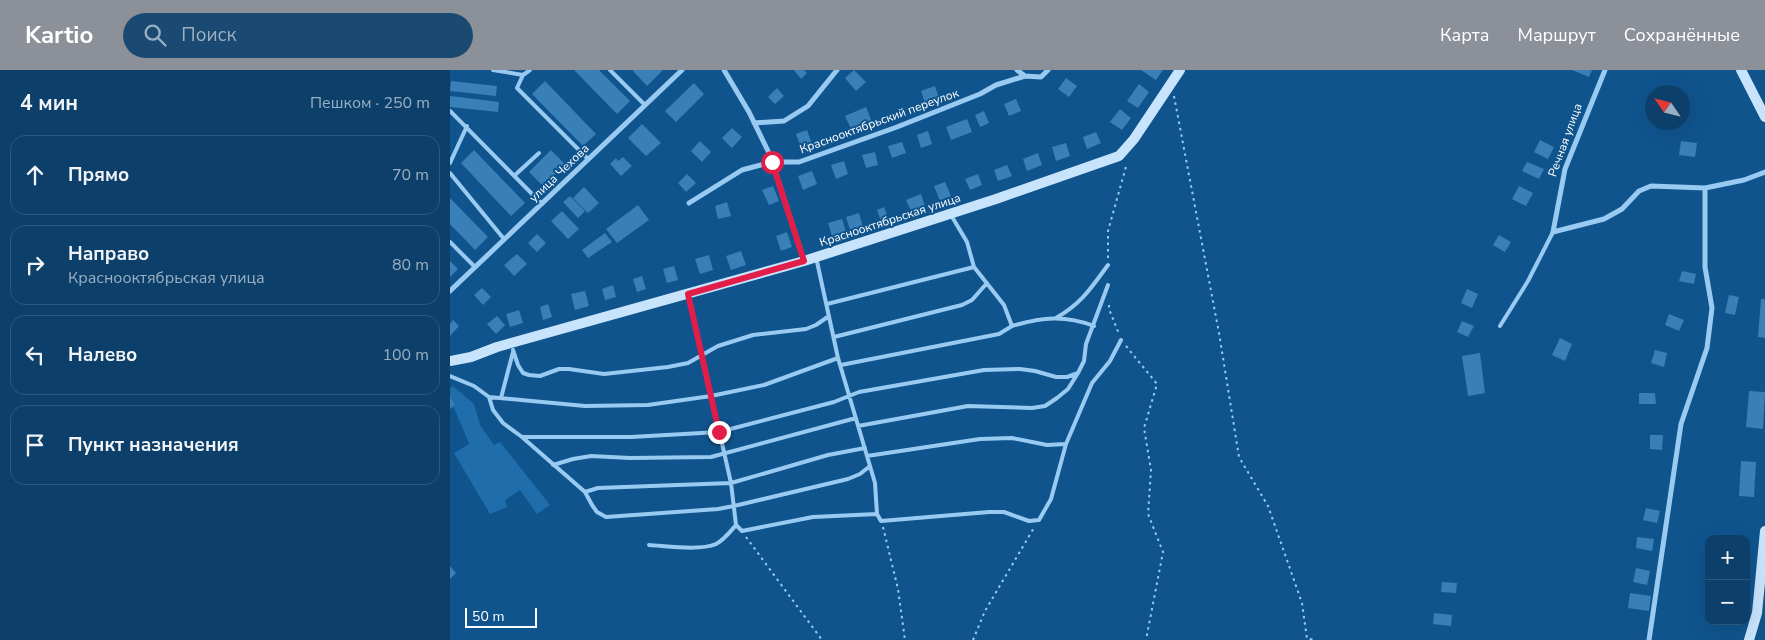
<!DOCTYPE html>
<html lang="ru">
<head>
<meta charset="utf-8">
<style>
	body { margin:0; font-family:"Nunito Sans",sans-serif; background:#1a4a72; color:#f1f3f6 }
	.controls { position:absolute; right:15px; bottom:15px; display:grid; overflow:hidden; border-radius:10px; box-shadow:0 5px 20px #0002 }
	.controls button { width:45px; height:45px; display:grid; place-items:center; padding:0; border:0; border-bottom:1px solid #2c587e; background:#0c3f6a; color:#f1f3f6; font:25px sans-serif }
	.compass { position:absolute; left:1195px; top:15px; width:45px; height:45px; border-radius:50%; background:#0c3f6a; box-shadow:0 5px 20px #0002; rotate:305deg }
	.scale { position:absolute; left:15px; bottom:12px; width:72px; box-sizing:border-box; padding-left:5px; border:2px solid #fff; border-top:0; font-size:14px; line-height:18px; white-space:nowrap; color:#fff; -webkit-text-stroke:4px #10548e; paint-order:stroke }
	.stop { position:absolute; width:15px; height:15px; margin:-11px; border:4px solid #e11d48; border-radius:50%; background:#fff }
	.stop.end { background:#e11d48; border-color:#fff; box-shadow:0 1px 5px #0008 }
	.list { margin:0; padding:0; list-style:none }
	h2 { display:flex; justify-content:space-between; align-items:center; height:65px; margin:0; padding:0 20px; font-size:21px }
	h2 small { font-size:16px; font-weight:400; color:#9aafc1 }
	.list li { display:grid; grid-template-columns:32px 1fr auto; gap:15px; align-items:center; box-sizing:border-box; height:80px; margin:0 10px 10px; padding:0 10px; border:1px solid #2c587e; border-radius:15px }
	.list b { display:block; font-size:19px; white-space:nowrap }
	.list p { margin:0; font-size:16px; white-space:nowrap; color:#9aafc1 }
	.list em { font-size:16px; font-style:normal; color:#9aafc1 }
	.icon { flex:none; width:28px; height:28px; fill:none; stroke:currentColor; stroke-width:2; stroke-linecap:round; stroke-linejoin:round }
	.map { position:relative; flex:none; width:1315px; height:570px; overflow:hidden }
	header { display:flex; align-items:center; gap:30px; box-sizing:border-box; height:70px; padding:0 25px; background:#8c9099; color:#fff }
	header strong { font-size:24px }
	nav { display:flex; gap:28px; margin-inline-start:auto; font-size:18px }
	.search { width:350px; height:45px; background:#1a4a72; display:flex; align-items:center; gap:12px; box-sizing:border-box; padding:0 18px; border-radius:28px; color:#9aafc1; font-size:19px }
	main { display:flex }
	aside { flex:1; background:#0c3f6a }
	.map>svg:first-child { display:block }
	.green { fill:#1f6dab }
	.building { fill:#397fb8 }
	.lines { fill:none; stroke-linecap:round; stroke-linejoin:round }
	.path { stroke:#99cbf2; stroke-width:2; stroke-dasharray:2.5 4; stroke-linecap:butt }
	.lane { stroke:#99cbf2; stroke-width:4 }
	.street { stroke:#99cbf2; stroke-width:5 }
	.secondary { stroke:#c8e4fc; stroke-width:10 }
	.route { stroke:#e11d48; stroke-width:6 }
	.labels { text-anchor:middle; stroke-width:4; stroke-linejoin:round; paint-order:stroke }
	.street-label { font-size:12px; fill:#fff; stroke:#10548e }
</style>
</head>
<body>
<header>
<strong>Kartio</strong>
<div class="search"><svg class="icon" aria-label="search" viewBox="0 0 24 24"><circle cx="10" cy="10" r="6"/><path d="M15 15l6 6"/></svg>Поиск</div>
<nav><a>Карта</a><a>Маршрут</a><a>Сохранённые</a></nav>
</header>
<main>
<aside>
<h2>4 мин<small>Пешком · 250 m</small></h2>
<ul class="list">
<li><svg class="icon" aria-label="ahead" viewBox="0 0 24 24"><path d="M12 20V5M6 11l6-6 6 6"/></svg><div><b>Прямо</b></div><em>70 m</em></li>
<li><svg class="icon" aria-label="right" viewBox="0 0 24 24"><path d="M7 20v-9h11M14 6l5 5-5 5"/></svg><div><b>Направо</b><p>Краснооктябрьская улица</p></div><em>80 m</em></li>
<li><svg class="icon" aria-label="left" viewBox="0 0 24 24"><path d="M17 20v-9H6M10 6l-5 5 5 5"/></svg><div><b>Налево</b></div><em>100 m</em></li>
<li><svg class="icon" aria-label="arrive" viewBox="0 0 24 24"><path d="M6 21V4h12l-3 4 3 4H6"/></svg><div><b>Пункт назначения</b></div></li>
</ul>
</aside>
<div class="map">
<svg width="1315" height="570" viewBox="0 0 1315 570">
	<rect width="100%" height="100%" fill="#10548e"/>
	<path class="green" d="M3 316 24 334 30 355 44 375 50 372 100 435 87 444 70 420 55 430 57 437 40 444 4 383 19 374 0 328V318Z"/>
	<path class="building" d="M124 0H149L180 31 167 44Z
		M184 0H213L197 16 183 1Z
		M344 0H354L357 3 351 9Z
		M404 0 416 12 406 21 395 8Z
		M691 0H713L706 10Z
		M1122 0H1142L1139 7Z
		M616 8 627 16 619 27 608 19Z
		M1 11 47 16 46 26 0 21Z
		M95 11 146 64 133 76 82 24Z
		M244 13 254 24 226 52 215 41Z
		M689 14 699 22 688 38 677 31Z
		M485 16 490 31 476 36 471 21Z
		M327 18 334 26 325 34 318 27Z
		M0 26 49 32 48 42 0 37Z
		M566 29 571 41 559 46 554 34Z
		M416 37 424 57 404 65 395 46Z
		M670 39 681 48 672 60 660 52Z
		M534 41 539 53 530 57 525 45Z
		M517 49 522 62 501 70 496 57Z
		M192 54 211 73 196 86 178 68Z
		M282 58 292 67 282 78 272 68Z
		M357 60 362 74 351 78 346 64Z
		M478 61 482 74 471 78 467 65Z
		M646 62 651 73 637 79 633 67Z
		M1090 70 1104 77 1098 89 1084 82Z
		M250 71 261 82 252 92 241 81Z
		M1231 71 1247 73 1245 87 1229 85Z
		M452 72 456 83 442 88 438 76Z
		M616 73 620 86 606 91 602 77Z
		M24 80 75 133 61 146 11 93Z
		M101 80 115 94 93 116 79 102Z
		M425 82 428 95 416 98 412 85Z
		M588 83 592 95 577 101 573 89Z
		M173 87 182 96 171 106 160 94 166 88 168 91Z
		M394 91 398 104 386 109 381 95Z
		M1077 92 1094 99 1089 109 1072 101Z
		M557 95 562 106 548 111 544 100Z
		M362 101 367 114 353 120 348 106Z
		M237 104 246 113 236 122 228 113Z
		M528 104 532 115 520 120 515 109Z
		M495 112 501 126 490 131 484 116Z
		M323 116 329 131 319 135 312 120Z
		M1069 116 1083 123 1076 136 1062 129Z
		M134 117 149 133 138 143 123 128Z
		M471 124 475 136 461 141 456 130Z
		M120 126 135 141 128 148 113 132Z
		M0 128 38 167 25 180 0 154Z
		M277 132 281 146 268 149 265 136Z
		M188 135 199 150 167 173 156 159Z
		M434 137 438 148 431 151 427 140Z
		M112 141 129 159 118 169 101 151Z
		M409 143 413 157 400 160 396 147Z
		M392 149 396 162 382 166 378 153Z
		M337 162 342 177 331 181 326 166Z
		M155 163 162 172 138 188 132 180Z
		M87 164 96 173 87 182 78 173Z
		M1049 165 1061 172 1055 182 1043 175Z
		M291 181 296 195 281 200 276 186Z
		M67 184 77 194 64 206 54 195Z
		M259 185 263 200 250 204 245 189Z
		M0 191 8 199 0 207Z
		M224 196 228 210 217 213 213 199Z
		M1232 201 1246 204 1244 214 1229 211Z
		M192 206 196 219 187 222 183 209Z
		M163 215 166 227 155 230 152 219Z
		M32 218 41 227 33 235 24 225Z
		M1017 219 1028 224 1022 238 1011 233Z
		M135 221 139 236 125 240 121 224Z
		M1279 225 1289 227 1285 245 1275 243Z
		M1311 229H1315V268L1308 267Z
		M98 234 102 247 93 250 90 237Z
		M69 240 73 253 60 257 56 244Z
		M1219 244 1234 250 1229 261 1215 255Z
		M47 246 55 255 46 264 37 254Z
		M3 250 9 256 0 266V254Z
		M1012 251 1024 256 1018 267 1007 262Z
		M1110 268 1122 274 1115 291 1102 285Z
		M1205 280 1217 283 1214 297 1201 293Z
		M1030 283 1035 323 1018 326 1012 286Z
		M1299 321 1315 322 1313 359 1296 357Z
		M1189 323H1205L1206 334H1189Z
		M0 327 5 335 0 339Z
		M1200 365H1213L1212 380 1200 379Z
		M1291 391 1306 392 1304 427 1289 426Z
		M1196 438 1210 441 1207 453 1193 450Z
		M1187 467 1204 469 1202 481 1186 478Z
		M0 496 6 503 0 509Z
		M1186 498 1200 501 1197 515 1183 512Z
		M992 512 1007 513 1006 523 991 522Z
		M1180 523 1201 526 1199 541 1178 538Z
		M984 543 1002 545 1001 556 983 554Z"/>
	<g class="lines">
		<path class="path" d="M724 26 769 263 789 387 818 436 852 533 857 569 860 570
			M658 188V161L677 93
			M659 235V239L669 264
			M676 276 707 314 694 358 701 400 698 444 713 482 696 570
			M433 457 448 519 455 570
			M296 467 372 570
			M860 569 866 570
			M523 570 535 541 585 456"/>
		<path class="lane" d="M43 0 73 5 67 18 138 89
			M160 0 195 35
			M73 5 80 0
			M0 41 92 134
			M0 93 17 56
			M0 103 54 169
			M64 106 89 83
			M0 172 25 197
			M238 224 281 413 286 455 292 461 363 447 427 444 425 413 388 288 366 187
			M377 234 524 197
			M606 248C632 233 641 218 658 195
			M562 256C592 247 615 245 644 256
			M1050 256 1078 211 1103 162
			M384 267 512 235 522 230 537 213
			M63 280 68 295 73 303 79 305 90 306 109 299H119L154 304 218 297 238 293 268 276 303 265 356 259 366 255 379 246
			M391 295 549 264 562 256 554 235 524 197 517 172 501 145
			M0 306 24 316 39 327 135 336 198 335 261 326 314 315 388 288
			M39 327 43 340 53 353 72 367 135 422 142 435 147 442 156 447 268 439 284 436 398 409 410 404 420 396
			M51 328 63 282
			M408 356 518 336 582 338 595 336 607 328 618 319 628 303
			M72 367H181L269 362 384 332 409 322 534 300 570 299 585 301 606 307H617L628 303 634 291 636 274 658 215
			M417 386 530 369 562 368 597 375 616 374 642 313 660 291 671 270
			M103 395 123 389 141 386 180 388 261 387 406 348
			M135 422 148 418 281 413 378 385 415 378
			M427 444 431 451 539 442H554L579 451 589 450 601 429 616 374
			M199 475C217 476 250 481 266 474 274 470 280 462 286 455"/>
		<path class="street" d="M274 0 299 42 320 85 354 191
			M567 0 575 6
			M1155 0 1115 99 1103 162 1154 149 1172 139 1189 121 1201 116 1255 118 1294 110 1315 102
			M304 53 334 51 358 36 387 0
			M239 133 292 100 322 92H349L447 57 530 24 546 15 575 6 591 7 598 0
			M0 221 232 0
			M1199 570 1231 354 1257 278 1262 238 1255 197V118"/>
		<path class="secondary" d="M1291 0 1315 47
			M0 291 21 287 47 277 354 191 546 129 669 86 684 69 730 0
			M1299 570 1307 543 1315 461"/>
	</g>
	<g class="lines">
		<path class="route" d="M269 362 238 224 354 191 322 92"/>
	</g>
	<g class="labels">
		<g class="street-label">
			<text transform="translate(429 51) rotate(-20)" y="4">Краснооктябрьский переулок</text>
			<text transform="translate(1115 70) rotate(-70)" y="4">Речная улица</text>
			<text transform="translate(109 103) rotate(-44)" y="4">улица Чехова</text>
			<text transform="translate(440 150) rotate(-18)" y="4">Краснооктябрьская улица</text>
		</g>
	</g>
</svg>
<div class="controls">
<button>+</button>
<button>−</button>
</div>
<svg class="compass" viewBox="-18 -18 36 36"><path d="M0-13l5 13h-10z" fill="#e53935"/><path d="M0 13l5-13h-10z" fill="#9aafc1"/></svg>
<div class="scale">50 m</div>
<div class="stop" style="left:322px;top:92px"></div>
<div class="stop end" style="left:269px;top:362px"></div>
</div>
</main>
</body>
</html>
